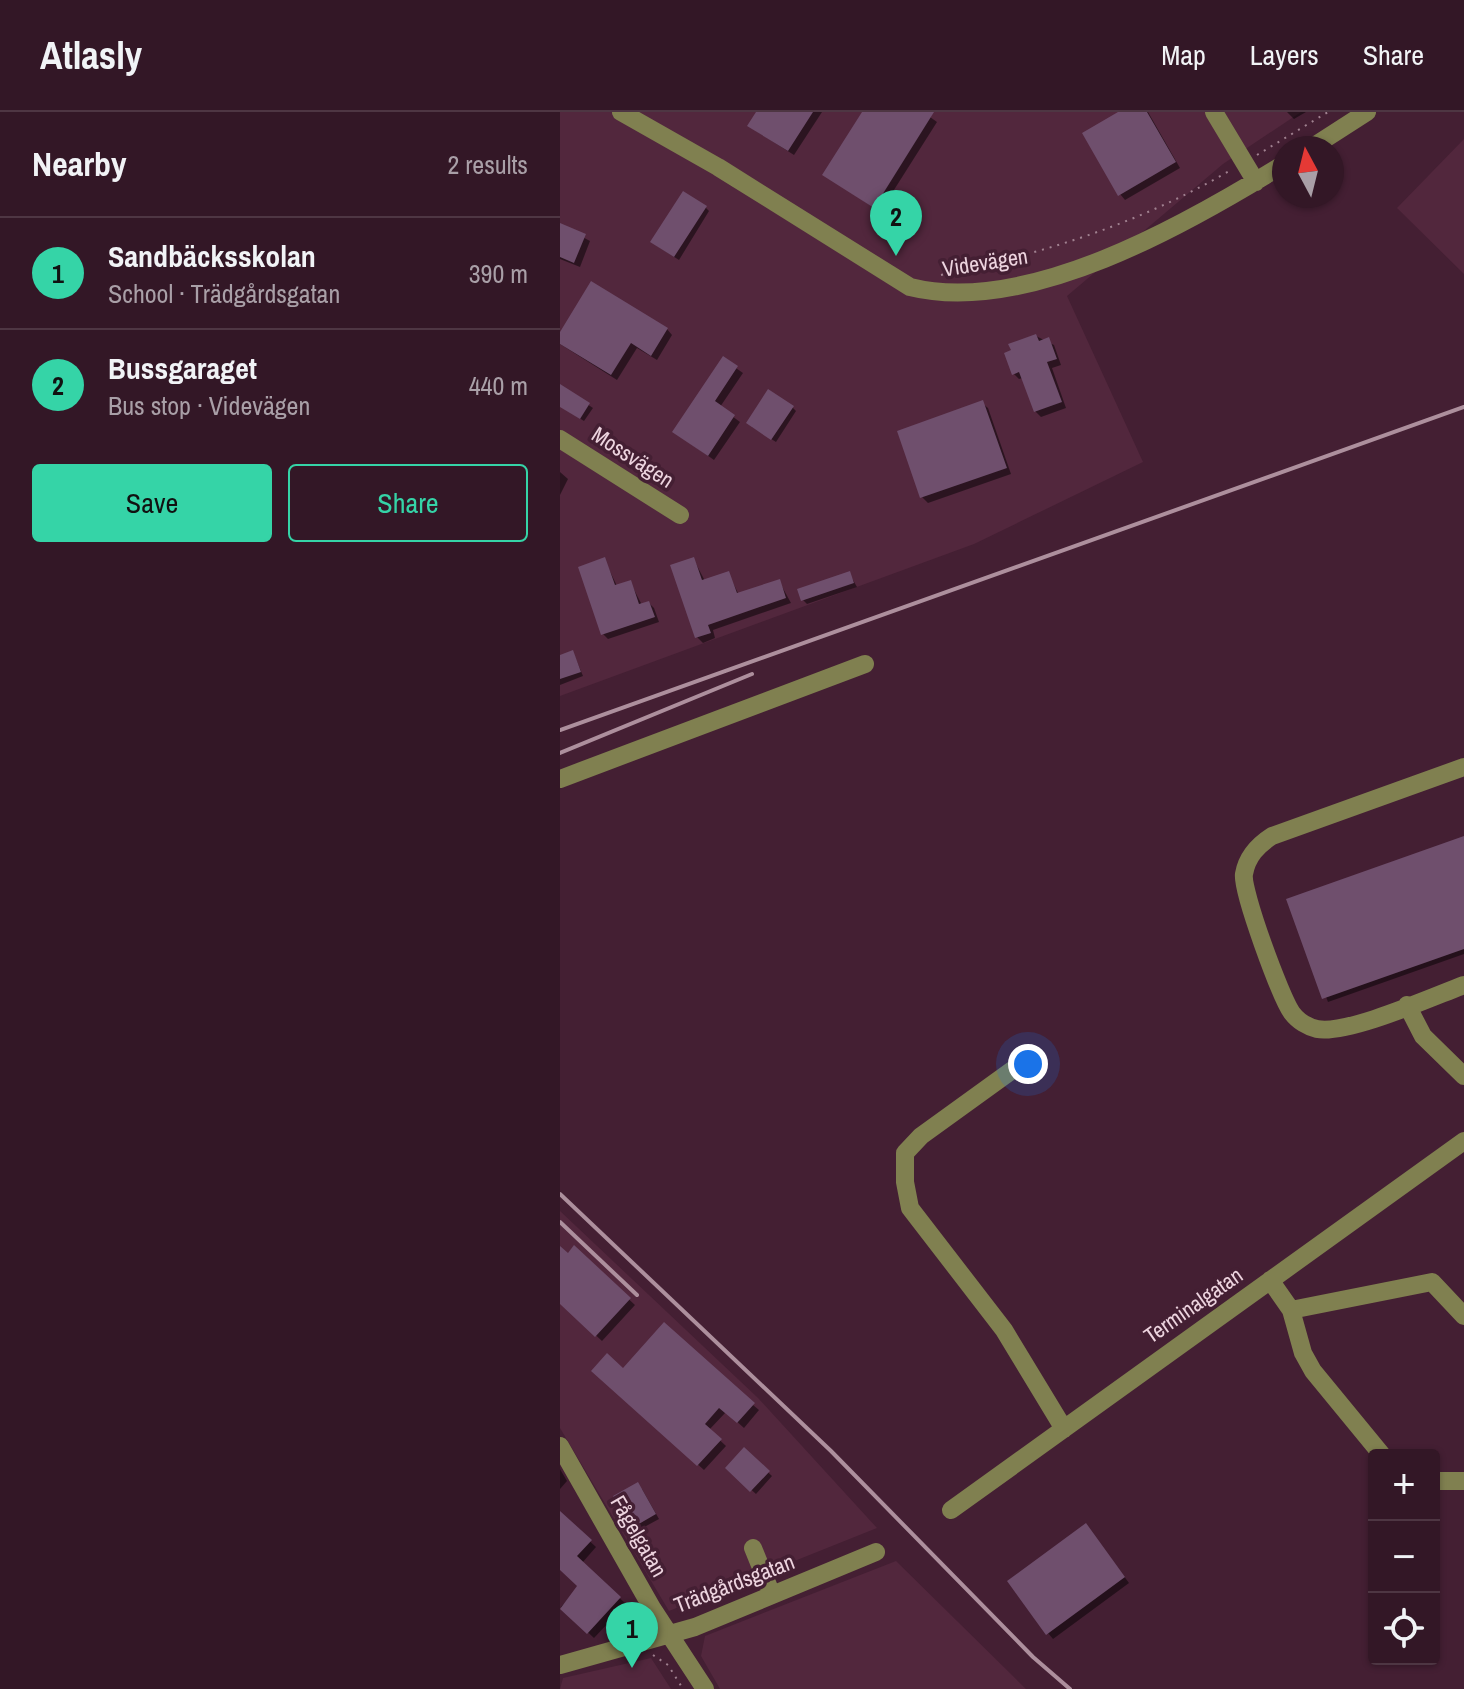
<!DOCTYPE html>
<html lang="en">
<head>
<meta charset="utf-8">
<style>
	body { margin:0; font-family:"Archivo Narrow",sans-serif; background:#3e2432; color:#f1f3f6 }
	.controls { position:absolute; right:24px; bottom:24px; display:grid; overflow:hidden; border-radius:8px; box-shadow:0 2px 6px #0004 }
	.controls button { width:72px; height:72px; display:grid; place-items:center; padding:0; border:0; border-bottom:2px solid #4e3643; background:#331726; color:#f1f3f6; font:40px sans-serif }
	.compass { position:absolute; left:712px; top:24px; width:72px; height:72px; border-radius:50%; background:#331726; box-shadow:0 2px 6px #0004; rotate:353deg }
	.you { position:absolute; left:468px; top:952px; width:28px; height:28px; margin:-20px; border:6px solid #fff; border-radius:50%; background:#1a73e8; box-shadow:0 0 0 12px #1a73e833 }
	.badge { display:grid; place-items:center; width:52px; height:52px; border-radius:50%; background:#35d4a7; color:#111; font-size:26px; font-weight:700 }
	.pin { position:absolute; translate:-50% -66px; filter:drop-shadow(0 2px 4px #0008) }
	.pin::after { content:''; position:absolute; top:42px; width:28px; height:24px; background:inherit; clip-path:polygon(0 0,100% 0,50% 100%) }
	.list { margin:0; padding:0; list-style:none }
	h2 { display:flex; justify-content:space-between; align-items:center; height:104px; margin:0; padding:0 32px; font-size:34px }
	h2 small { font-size:26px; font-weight:400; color:#a99fa7 }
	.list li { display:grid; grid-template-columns:52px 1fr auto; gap:24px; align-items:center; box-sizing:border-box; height:112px; padding:0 32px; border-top:2px solid #4e3643 }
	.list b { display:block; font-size:30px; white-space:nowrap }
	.list p { margin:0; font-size:26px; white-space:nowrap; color:#a99fa7 }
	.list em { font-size:26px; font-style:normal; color:#a99fa7 }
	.actions { display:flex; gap:16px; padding:24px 32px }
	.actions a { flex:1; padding:18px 0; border:2px solid #35d4a7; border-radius:8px; text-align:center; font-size:28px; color:#35d4a7 }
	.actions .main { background:#35d4a7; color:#111 }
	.icon { flex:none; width:44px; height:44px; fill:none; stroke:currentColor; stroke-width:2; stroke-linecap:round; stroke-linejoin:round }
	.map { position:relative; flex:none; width:904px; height:1577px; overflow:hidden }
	header { display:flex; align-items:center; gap:48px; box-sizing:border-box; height:112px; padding:0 40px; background:#331726; border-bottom:2px solid #4e3643 }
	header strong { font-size:38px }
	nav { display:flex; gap:44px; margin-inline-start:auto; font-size:28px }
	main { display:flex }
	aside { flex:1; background:#331726 }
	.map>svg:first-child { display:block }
	.built { fill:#52273d }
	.shadow { fill:#0007 }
	.building { fill:#6f4f6d }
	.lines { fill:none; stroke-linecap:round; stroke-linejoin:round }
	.path { stroke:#a08190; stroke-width:2; stroke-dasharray:2 6; stroke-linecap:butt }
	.minor { stroke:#808050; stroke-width:18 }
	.rail { stroke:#ad8f9d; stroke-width:4 }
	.labels { text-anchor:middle; stroke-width:7; stroke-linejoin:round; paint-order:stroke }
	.street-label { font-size:22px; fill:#edd4df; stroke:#441f33 }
</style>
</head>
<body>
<header>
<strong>Atlasly</strong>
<nav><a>Map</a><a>Layers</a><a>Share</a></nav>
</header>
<main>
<aside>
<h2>Nearby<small>2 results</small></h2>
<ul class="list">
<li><span class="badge">1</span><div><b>Sandbäcksskolan</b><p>School · Trädgårdsgatan</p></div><em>390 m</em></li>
<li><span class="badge">2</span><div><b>Bussgaraget</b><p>Bus stop · Videvägen</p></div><em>440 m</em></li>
</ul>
<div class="actions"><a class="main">Save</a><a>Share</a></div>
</aside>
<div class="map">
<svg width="904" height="1577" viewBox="0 0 904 1577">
	<rect width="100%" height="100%" fill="#441f33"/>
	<path class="built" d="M0 0H741L663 52 507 184 583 350 414 432 0 584Z
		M904 27V162L837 96Z
		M0 1099 198 1286 317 1416 109 1499 0 1316Z
		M336 1449 466 1577H160L141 1544 145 1524Z
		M91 1546 111 1577H0L3 1566Z"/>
	<path class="shadow" d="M198 0H262L234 43 196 19Z
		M304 0H363L377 10 320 100 265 63Z
		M562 0H588L620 56 565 88 560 82Z
		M727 0H746L734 7Z
		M145 95 149 99 119 148 97 134Z
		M0 113 30 129 20 155 0 147Z
		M107 217 112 223 97 248 77 236 57 268 0 232V224Z
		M476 224 494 233 501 253 492 256 506 296 481 305 475 299 463 266 459 267 453 261Z
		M163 247 183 261 160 295 180 310 154 348 114 320Z
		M0 274 33 296 24 309 0 294Z
		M422 291 428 296 451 362 368 391 362 385Z
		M232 295 236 299 216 330 192 315Z
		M0 360 8 367 0 383Z
		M44 447 57 474 70 470 82 493 89 491 94 496 99 510 48 527 43 522Z
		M134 448 145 469 168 461 179 483 219 469 231 491 153 518 155 526 143 531 137 525Z
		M289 461 297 475 247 492 243 488Z
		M13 540 23 564 0 573V545Z
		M904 726V842L768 890 729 789Z
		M0 1136 8 1143 14 1136 75 1193 42 1229 0 1190Z
		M63 1258 193 1293 199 1298 184 1316 166 1300 149 1318 166 1334 144 1358 40 1265Z
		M184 1338 212 1364 196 1382 167 1356Z
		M0 1357 7 1369 0 1377Z
		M82 1377 99 1407 77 1419 73 1415Z
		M0 1402 36 1435 22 1451 66 1492 34 1526 1 1495 20 1474 0 1456Z
		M531 1420 569 1471 493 1527 488 1521Z"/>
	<path class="building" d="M196 0H253L228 39 187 14Z
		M302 0H374L314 96 262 63Z
		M558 0H587L616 50 558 84 522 21Z
		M123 79 147 94 114 145 90 130Z
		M0 111 26 122 14 151 0 145Z
		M31 169 108 216 91 244 71 231 51 263 0 232V220Z
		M476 222 479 229 489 225 497 247 487 250 502 290 474 300 459 260 452 263 444 241 451 238 448 232Z
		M163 244 178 254 155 289 175 303 148 344 112 320Z
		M0 272 30 291 20 307 0 295Z
		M208 277 234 294 211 328 186 311Z
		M423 288 447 356 360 386 337 319Z
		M45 445 55 473 71 468 79 492 89 489 95 505 41 523 18 455Z
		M134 445 142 468 169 459 177 481 220 467 226 486 148 513 151 521 135 526 110 453Z
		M290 459 294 471 241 489 237 477Z
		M13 538 21 560 0 567V543Z
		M904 724V837L762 887 726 787Z
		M14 1133 71 1186 35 1225 0 1192V1134L8 1141Z
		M104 1210 195 1291 177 1311 159 1296 145 1312 162 1327 137 1354 31 1259 47 1241 63 1256Z
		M184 1335 210 1359 190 1380 165 1356Z
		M78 1370 96 1402 72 1416 53 1384Z
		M0 1399 32 1428 17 1444 61 1485 27 1522 0 1497 17 1474 0 1458Z
		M526 1411 565 1465 486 1523 447 1469Z"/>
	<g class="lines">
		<path class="path" d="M697 43 768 0
			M381 163C487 140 576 113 671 58
			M93 1543 108 1553 123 1577"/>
		<path class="minor" d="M61 0 158 55 350 175C467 204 627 112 724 52
			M654 0 696 70
			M751 36 807 0
			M0 327 120 403
			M904 655 712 724C698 733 687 744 684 762 681 778 721 886 732 901 738 909 748 915 757 917 787 923 872 885 904 873
			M0 667 305 552
			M847 893 863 924 904 964
			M462 951 361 1024 345 1041V1070L350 1096 444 1218 504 1317
			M710 1168 731 1198 743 1241 753 1259 822 1343
			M731 1198 872 1170 904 1204
			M0 1334 92 1496 145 1577
			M874 1369H904
			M391 1398 904 1029
			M193 1436 212 1483
			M0 1553 135 1515 316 1440"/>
		<path class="rail" d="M0 618 904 295
			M0 641 192 562
			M0 1082 271 1339 473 1545 510 1577
			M0 1110 77 1183"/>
	</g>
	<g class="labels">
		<g class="street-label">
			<text transform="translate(425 150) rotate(-9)" y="8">Videvägen</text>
			<text transform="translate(73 345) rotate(33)" y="8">Mossvägen</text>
			<text transform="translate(633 1193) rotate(-35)" y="8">Terminalgatan</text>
			<text transform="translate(79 1424) rotate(60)" y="8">Fågelgatan</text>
			<text transform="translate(174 1471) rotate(-21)" y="8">Trädgårdsgatan</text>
		</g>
	</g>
</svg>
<div class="controls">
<button>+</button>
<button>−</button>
<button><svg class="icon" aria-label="locate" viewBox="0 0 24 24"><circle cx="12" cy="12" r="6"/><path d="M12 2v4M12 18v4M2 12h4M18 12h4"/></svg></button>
</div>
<svg class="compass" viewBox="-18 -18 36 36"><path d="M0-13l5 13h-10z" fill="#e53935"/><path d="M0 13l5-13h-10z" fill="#a99fa7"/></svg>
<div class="you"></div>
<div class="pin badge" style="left:72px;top:1556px">1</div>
<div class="pin badge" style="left:336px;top:144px">2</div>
</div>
</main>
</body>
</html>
